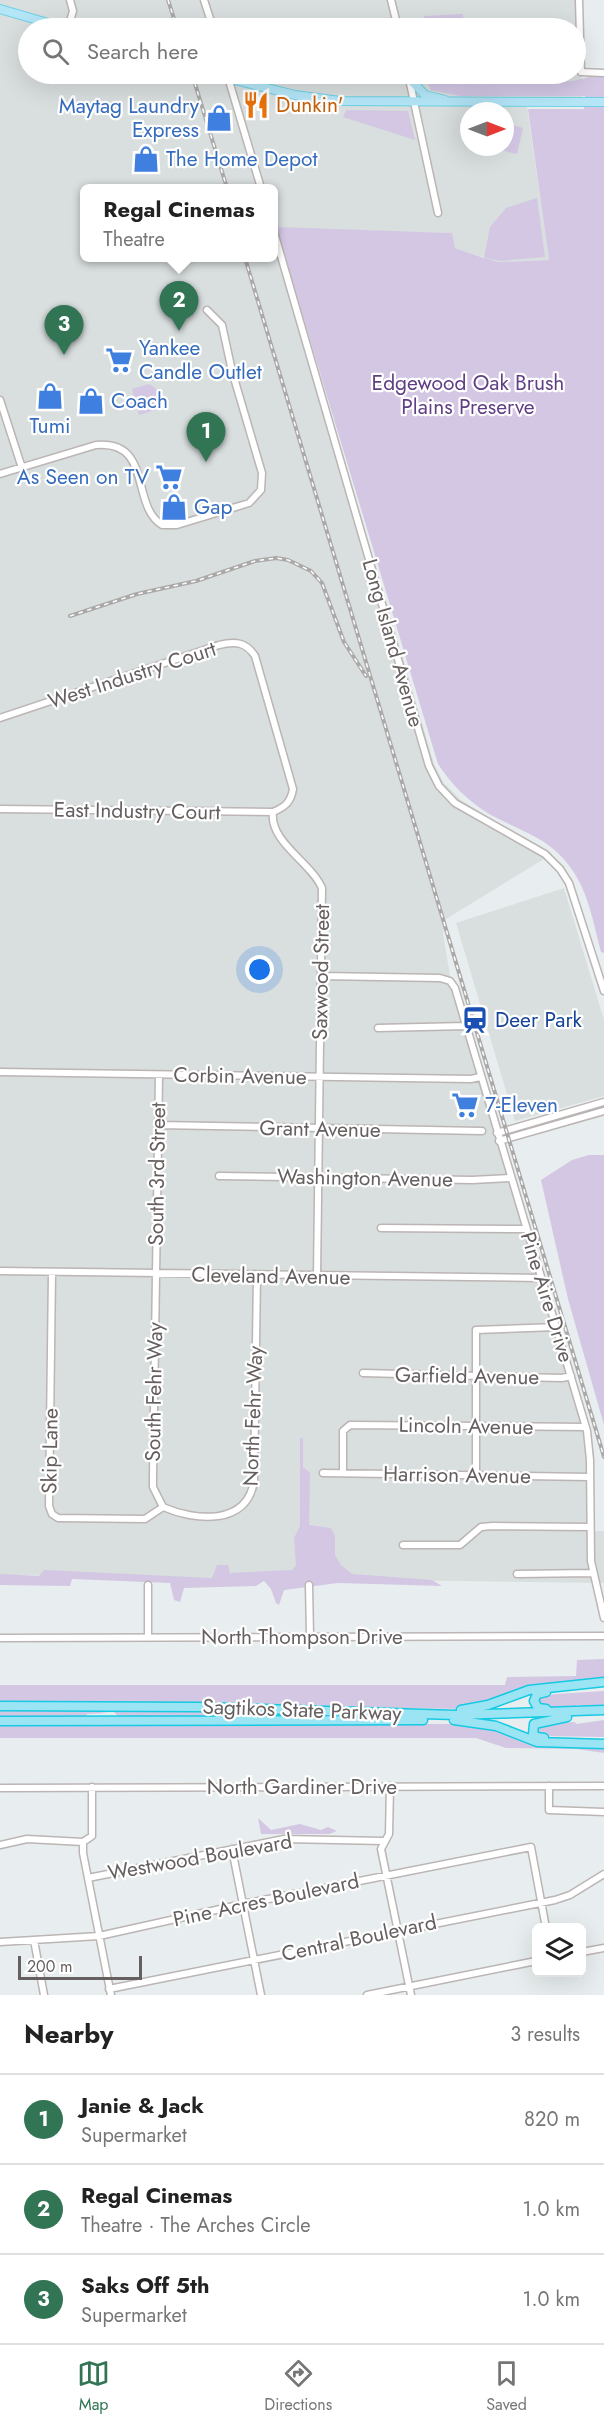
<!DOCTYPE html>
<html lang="en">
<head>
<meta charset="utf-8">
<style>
	body { margin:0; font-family:Jost,sans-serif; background:#f2f2f2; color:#222 }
	.controls { position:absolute; right:18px; bottom:18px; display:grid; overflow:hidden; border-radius:9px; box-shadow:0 6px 24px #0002 }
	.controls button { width:54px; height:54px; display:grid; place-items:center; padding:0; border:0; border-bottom:2px solid #e0e0e0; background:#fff; color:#222; font:30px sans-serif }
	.compass { position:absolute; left:460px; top:102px; width:54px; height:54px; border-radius:50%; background:#fff; box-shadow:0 6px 24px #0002; rotate:90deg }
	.scale { position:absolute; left:18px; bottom:15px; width:124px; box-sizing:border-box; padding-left:6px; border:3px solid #665f5f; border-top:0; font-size:16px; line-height:21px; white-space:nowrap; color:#665f5f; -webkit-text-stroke:4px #fff; paint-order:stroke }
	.you { position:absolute; left:260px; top:970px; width:21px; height:21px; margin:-15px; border:4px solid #fff; border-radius:50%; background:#1a73e8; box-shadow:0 0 0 9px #1a73e833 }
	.badge { display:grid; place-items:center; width:39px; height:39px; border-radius:50%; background:#317554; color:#fff; font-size:20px; font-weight:700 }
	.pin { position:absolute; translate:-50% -50px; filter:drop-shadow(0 2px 3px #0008) }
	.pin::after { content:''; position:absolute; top:32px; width:21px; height:18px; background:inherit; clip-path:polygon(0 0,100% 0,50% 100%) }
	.popup { position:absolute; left:80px; top:184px; width:198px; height:78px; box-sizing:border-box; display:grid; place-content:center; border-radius:9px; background:#fff; filter:drop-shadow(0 2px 4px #0005); font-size:20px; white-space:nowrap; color:#767676 }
	.popup b { font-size:22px; color:#222 }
	.popup::after { content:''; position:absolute; left:50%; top:100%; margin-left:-12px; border:12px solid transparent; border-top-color:#fff }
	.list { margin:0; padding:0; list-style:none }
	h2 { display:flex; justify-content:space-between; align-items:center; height:78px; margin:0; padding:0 24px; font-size:26px }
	h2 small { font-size:20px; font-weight:400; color:#767676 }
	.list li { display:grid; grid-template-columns:39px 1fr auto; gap:18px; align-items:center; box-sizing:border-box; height:90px; padding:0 24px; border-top:2px solid #e0e0e0 }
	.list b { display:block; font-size:22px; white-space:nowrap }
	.list p { margin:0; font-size:20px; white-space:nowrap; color:#767676 }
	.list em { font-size:20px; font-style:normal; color:#767676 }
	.icon { flex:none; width:33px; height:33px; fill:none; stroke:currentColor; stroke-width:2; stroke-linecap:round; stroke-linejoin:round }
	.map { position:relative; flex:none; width:604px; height:1995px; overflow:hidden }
	.search { position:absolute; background:#fff; box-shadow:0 6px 24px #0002; left:18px; right:18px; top:18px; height:66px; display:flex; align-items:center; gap:15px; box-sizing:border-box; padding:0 21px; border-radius:33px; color:#767676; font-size:22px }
	.sheet { height:348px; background:#fff }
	nav { display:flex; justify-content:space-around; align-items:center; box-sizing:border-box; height:84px; border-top:2px solid #e0e0e0; background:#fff; font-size:16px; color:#767676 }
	nav a { display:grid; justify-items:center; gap:3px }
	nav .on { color:#317554 }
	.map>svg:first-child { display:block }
	.industrial { fill:#d9dede; fill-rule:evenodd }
	.green { fill:#d3c7e4 }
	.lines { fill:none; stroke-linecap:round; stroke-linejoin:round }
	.minor-casing { stroke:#bbb5b4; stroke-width:9 }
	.major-casing { stroke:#6bd3e5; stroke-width:10 }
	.highway-casing { stroke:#15cae2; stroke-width:11 }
	.minor { stroke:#fff; stroke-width:6 }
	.major { stroke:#b4e6f8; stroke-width:8 }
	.highway { stroke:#9ae4f4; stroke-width:8 }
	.rail-casing { stroke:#aba8a8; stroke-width:4 }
	.rail { stroke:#fff; stroke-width:1.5; stroke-dasharray:4.5; stroke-linecap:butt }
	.labels { text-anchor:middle; stroke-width:4.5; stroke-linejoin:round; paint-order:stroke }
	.food-label { font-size:21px; fill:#c56008; stroke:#fff; text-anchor:start }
	.shop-label { font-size:21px; fill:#366cbe; stroke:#fff; text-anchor:start }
	.park-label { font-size:21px; fill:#603f85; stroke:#fff }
	.street-label { font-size:21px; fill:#665f5f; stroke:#fff }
	.transit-label { font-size:21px; fill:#164399; stroke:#fff; text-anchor:start }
</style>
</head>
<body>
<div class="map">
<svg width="604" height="1995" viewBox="0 0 604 1995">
	<rect width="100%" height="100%" fill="#e8eeef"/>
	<path class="industrial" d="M0 0H579V74L582 77 583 106H527L549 260 499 262 454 248 451 233 276 228 434 764 444 783 461 800 515 834 552 854 446 919 443 933 451 982 594 1452 593 1531H604V1583L0 1575ZM28 28H576V74H28ZM469 111H505V147H469ZM84 188H274V258H84Z
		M564 888 604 1020V1096L515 1121 456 923Z"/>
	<path class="green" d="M463 14 464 28H425L424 16Z
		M589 77H604V953L601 952C593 922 588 888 567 863 546 836 514 829 486 812 466 799 451 784 438 764L276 227 452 233 455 248 484 258 490 227 506 208 537 198 545 257 501 261 485 258 499 262 549 260 528 109H584L585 96H460L431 90 427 82 549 79C562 84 575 81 589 77Z
		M346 110 408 111 415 140 343 117Z
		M505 123 523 128 517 154 487 147H505Z
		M149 384 160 391 165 407 139 415 132 389Z
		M589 1155H604V1425L568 1299 541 1180 572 1160Z
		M300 1438H303V1467L310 1473 309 1525 331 1528 335 1536V1555L341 1565 352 1574 432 1580 442 1586 338 1583 284 1590 279 1605 276 1603 271 1589 264 1581 256 1586 184 1588 180 1602 174 1600 170 1583 72 1579 70 1586 0 1585V1574L39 1576 44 1570 212 1578 217 1565H228L230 1573 292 1570 296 1565 294 1538 300 1526Z
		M604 1659V1680L459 1709 192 1704H0V1685H505L507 1677 576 1676 577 1660Z
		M604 1691V1706L576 1705V1707L541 1708 537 1697 541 1695Z
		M0 1709 81 1710 109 1713 87 1714V1718L0 1717Z
		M136 1711H223L324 1716V1718L141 1717 117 1715 114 1712Z
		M604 1720V1737L538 1736 533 1728 539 1724 575 1722 576 1724Z
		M0 1724H475L498 1729 536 1746H604V1753L576 1749 506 1748 476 1738H0Z
		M258 1818 271 1830 300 1824 321 1830 328 1827 337 1831 329 1834H261Z"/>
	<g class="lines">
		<defs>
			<path id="minor" d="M204 0 213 28
				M391 0 398 28
				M579 0 581 72 604 73
				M68 28 73 11 70 0
				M227 74 261 188
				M408 74 438 213
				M274 232 429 766 439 786 455 803 545 854 560 869 569 883 604 991
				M0 400 22 468
				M0 474 96 445C153 440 130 505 162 525H177L249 503 261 490 262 473 232 371 222 325 207 310
				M0 718 219 645C235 641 246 642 255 656L293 789C291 802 285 807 273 812L0 809
				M273 812C269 842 311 862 322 888L317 1276
				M321 976 440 978 450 981 455 988 587 1431 590 1460 591 1561 604 1618
				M378 1028 466 1026
				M0 1072 471 1079 480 1077
				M159 1075 153 1475V1487L163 1507
				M158 1125 482 1131
				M497 1133 604 1102
				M499 1141 604 1111
				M219 1176 472 1180 511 1178
				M381 1228 526 1229
				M0 1271 541 1278
				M52 1272 49 1506 52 1514 58 1518 145 1519 163 1507
				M363 1373 562 1378 571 1376
				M343 1472V1431L350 1425 586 1427
				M323 1473 590 1477
				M476 1475V1330L556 1327
				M163 1507C195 1521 247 1526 254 1481L257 1275
				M403 1545H460L481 1527 493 1526 590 1527
				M517 1574 592 1573
				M148 1585V1637
				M309 1585 310 1636
				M0 1638 604 1636
				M390 1786 389 1834 381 1849 411 1995
				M549 1786V1810L604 1812
				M92 1787V1836L83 1842V1853L111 1995
				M0 1788 604 1786
				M0 1845 27 1839 83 1842
				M232 1849 261 1995
				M88 1878 284 1839 384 1841
				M34 1940 44 1995
				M0 1942 99 1936 243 1904 531 1847 546 1928
				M582 1952 604 1948
				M109 1989 555 1900 570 1895 604 1874
				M367 1995 536 1961"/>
			<path id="major" d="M0 9 65 28
				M211 74 295 95 340 101 604 102
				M409 78 425 95 445 100"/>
			<path id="highway" d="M546 1692 537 1694 534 1701 538 1708 546 1709
				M0 1706 198 1707 455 1715 604 1710
				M461 1710 488 1705 529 1690 604 1682
				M454 1720 496 1726 537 1742 604 1744
				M0 1721 423 1720
				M544 1738 537 1737 533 1734 534 1724 567 1717"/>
		</defs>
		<use href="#minor" class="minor-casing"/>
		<use href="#major" class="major-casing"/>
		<use href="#highway" class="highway-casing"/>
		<use href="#minor" class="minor"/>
		<use href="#major" class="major"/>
		<use href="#highway" class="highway"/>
		<defs>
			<path id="rail" d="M168 0 177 28
				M192 74 227 188
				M245 258 604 1457
				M70 616 137 594 196 581 255 561 276 558 288 560 311 571 322 583 344 642 366 676"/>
		</defs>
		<use href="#rail" class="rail-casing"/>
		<use href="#rail" class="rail"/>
	</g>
	<defs>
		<symbol id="restaurant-bare" viewBox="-9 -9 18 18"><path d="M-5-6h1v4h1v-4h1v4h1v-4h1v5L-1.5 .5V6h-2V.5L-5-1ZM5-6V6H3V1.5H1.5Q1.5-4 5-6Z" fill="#e8710a" stroke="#fff" stroke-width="2.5" paint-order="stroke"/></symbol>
		<symbol id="shop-bare" viewBox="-9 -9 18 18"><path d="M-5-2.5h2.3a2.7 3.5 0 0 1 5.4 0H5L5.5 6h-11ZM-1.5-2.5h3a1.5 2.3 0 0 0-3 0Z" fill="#3f7fe0" stroke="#fff" stroke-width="2.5" paint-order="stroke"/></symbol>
		<symbol id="supermarket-bare" viewBox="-9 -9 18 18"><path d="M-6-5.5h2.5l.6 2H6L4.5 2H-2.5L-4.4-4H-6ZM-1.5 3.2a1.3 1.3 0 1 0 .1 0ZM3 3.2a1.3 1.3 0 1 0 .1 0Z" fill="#3f7fe0" stroke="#fff" stroke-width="2.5" paint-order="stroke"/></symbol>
		<symbol id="station-bare" viewBox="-9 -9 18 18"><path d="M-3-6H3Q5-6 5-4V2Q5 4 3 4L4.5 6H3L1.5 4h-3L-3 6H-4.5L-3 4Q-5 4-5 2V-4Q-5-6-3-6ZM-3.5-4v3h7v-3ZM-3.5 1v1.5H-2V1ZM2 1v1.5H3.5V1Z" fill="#1a4fb4" stroke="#fff" stroke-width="2.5" paint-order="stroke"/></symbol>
	</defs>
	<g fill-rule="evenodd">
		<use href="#restaurant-bare" x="237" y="86" width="38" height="38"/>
		<use href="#shop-bare" x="200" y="99" width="38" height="38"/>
		<use href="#shop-bare" x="127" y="140" width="38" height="38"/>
		<use href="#supermarket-bare" x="100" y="341" width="38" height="38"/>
		<use href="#shop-bare" x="31" y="377" width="38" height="38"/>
		<use href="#shop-bare" x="72" y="382" width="38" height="38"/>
		<use href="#supermarket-bare" x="150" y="458" width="38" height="38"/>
		<use href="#shop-bare" x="155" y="488" width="38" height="38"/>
		<use href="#station-bare" x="456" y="1001" width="38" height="38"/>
		<use href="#supermarket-bare" x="446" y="1086" width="38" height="38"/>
	</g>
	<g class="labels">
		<g class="food-label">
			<text x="276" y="112">Dunkin'</text>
		</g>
		<g class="shop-label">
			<text x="199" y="113" text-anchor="end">Maytag Laundry<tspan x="199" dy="24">Express</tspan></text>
			<text x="166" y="166">The Home Depot</text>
			<text x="139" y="355">Yankee<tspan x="139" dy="24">Candle Outlet</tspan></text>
			<text x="111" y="408">Coach</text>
			<text x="50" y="433" text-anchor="middle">Tumi</text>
			<text x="149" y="484" text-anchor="end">As Seen on TV</text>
			<text x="194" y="514">Gap</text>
			<text x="485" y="1112">7-Eleven</text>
		</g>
		<g class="park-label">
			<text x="468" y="390">Edgewood Oak Brush<tspan x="468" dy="24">Plains Preserve</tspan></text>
		</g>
		<g class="street-label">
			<text transform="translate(393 643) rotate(74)" y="7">Long Island Avenue</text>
			<text transform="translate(132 675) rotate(-18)" y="7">West Industry Court</text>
			<text transform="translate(137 811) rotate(1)" y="7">East Industry Court</text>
			<text transform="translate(321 972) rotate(-89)" y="7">Saxwood Street</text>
			<text transform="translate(240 1076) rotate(1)" y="7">Corbin Avenue</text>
			<text transform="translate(320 1129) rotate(1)" y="7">Grant Avenue</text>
			<text transform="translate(157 1174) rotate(-89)" y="7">South 3rd Street</text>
			<text transform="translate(365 1178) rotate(1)" y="7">Washington Avenue</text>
			<text transform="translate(271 1276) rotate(1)" y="7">Cleveland Avenue</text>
			<text transform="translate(547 1297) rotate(73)" y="7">Pine Aire Drive</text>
			<text transform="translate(467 1376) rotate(1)" y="7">Garfield Avenue</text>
			<text transform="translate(154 1392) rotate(-89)" y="7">South Fehr Way</text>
			<text transform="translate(253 1416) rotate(-88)" y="7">North Fehr Way</text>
			<text transform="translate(466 1426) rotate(1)" y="7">Lincoln Avenue</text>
			<text transform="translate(50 1451) rotate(-89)" y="7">Skip Lane</text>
			<text transform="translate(457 1475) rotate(1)" y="7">Harrison Avenue</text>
			<text x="302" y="1644">North Thompson Drive</text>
			<text transform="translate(302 1710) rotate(2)" y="7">Sagtikos State Parkway</text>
			<text x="302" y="1794">North Gardiner Drive</text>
			<text transform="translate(200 1857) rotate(-10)" y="7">Westwood Boulevard</text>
			<text transform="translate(266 1900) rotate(-12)" y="7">Pine Acres Boulevard</text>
			<text transform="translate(359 1938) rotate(-12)" y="7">Central Boulevard</text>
		</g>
		<g class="transit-label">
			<text x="495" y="1027">Deer Park</text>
		</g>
	</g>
</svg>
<div class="controls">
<button><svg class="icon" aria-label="layers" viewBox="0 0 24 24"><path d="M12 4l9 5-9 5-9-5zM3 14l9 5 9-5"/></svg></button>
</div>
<svg class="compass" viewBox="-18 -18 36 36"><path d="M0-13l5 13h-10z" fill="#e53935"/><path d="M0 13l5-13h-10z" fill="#767676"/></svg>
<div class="scale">200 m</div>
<div class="you"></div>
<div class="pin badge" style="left:206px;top:462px">1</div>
<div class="pin badge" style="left:179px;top:331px">2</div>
<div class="popup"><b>Regal Cinemas</b>Theatre</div>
<div class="pin badge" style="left:64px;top:355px">3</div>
<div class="search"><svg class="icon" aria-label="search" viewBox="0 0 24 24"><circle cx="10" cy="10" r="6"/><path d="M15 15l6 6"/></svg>Search here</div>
</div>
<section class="sheet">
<h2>Nearby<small>3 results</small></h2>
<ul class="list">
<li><span class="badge">1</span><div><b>Janie &amp; Jack</b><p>Supermarket</p></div><em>820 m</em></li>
<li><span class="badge">2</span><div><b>Regal Cinemas</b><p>Theatre · The Arches Circle</p></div><em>1.0 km</em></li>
<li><span class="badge">3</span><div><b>Saks Off 5th</b><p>Supermarket</p></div><em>1.0 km</em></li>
</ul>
</section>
<nav>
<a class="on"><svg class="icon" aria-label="map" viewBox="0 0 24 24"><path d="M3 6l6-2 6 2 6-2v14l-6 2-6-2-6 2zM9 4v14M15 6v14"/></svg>Map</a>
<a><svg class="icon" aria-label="directions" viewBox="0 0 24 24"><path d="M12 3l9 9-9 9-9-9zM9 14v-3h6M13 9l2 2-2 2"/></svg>Directions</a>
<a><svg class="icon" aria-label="saved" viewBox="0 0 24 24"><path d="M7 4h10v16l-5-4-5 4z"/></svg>Saved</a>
</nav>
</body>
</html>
